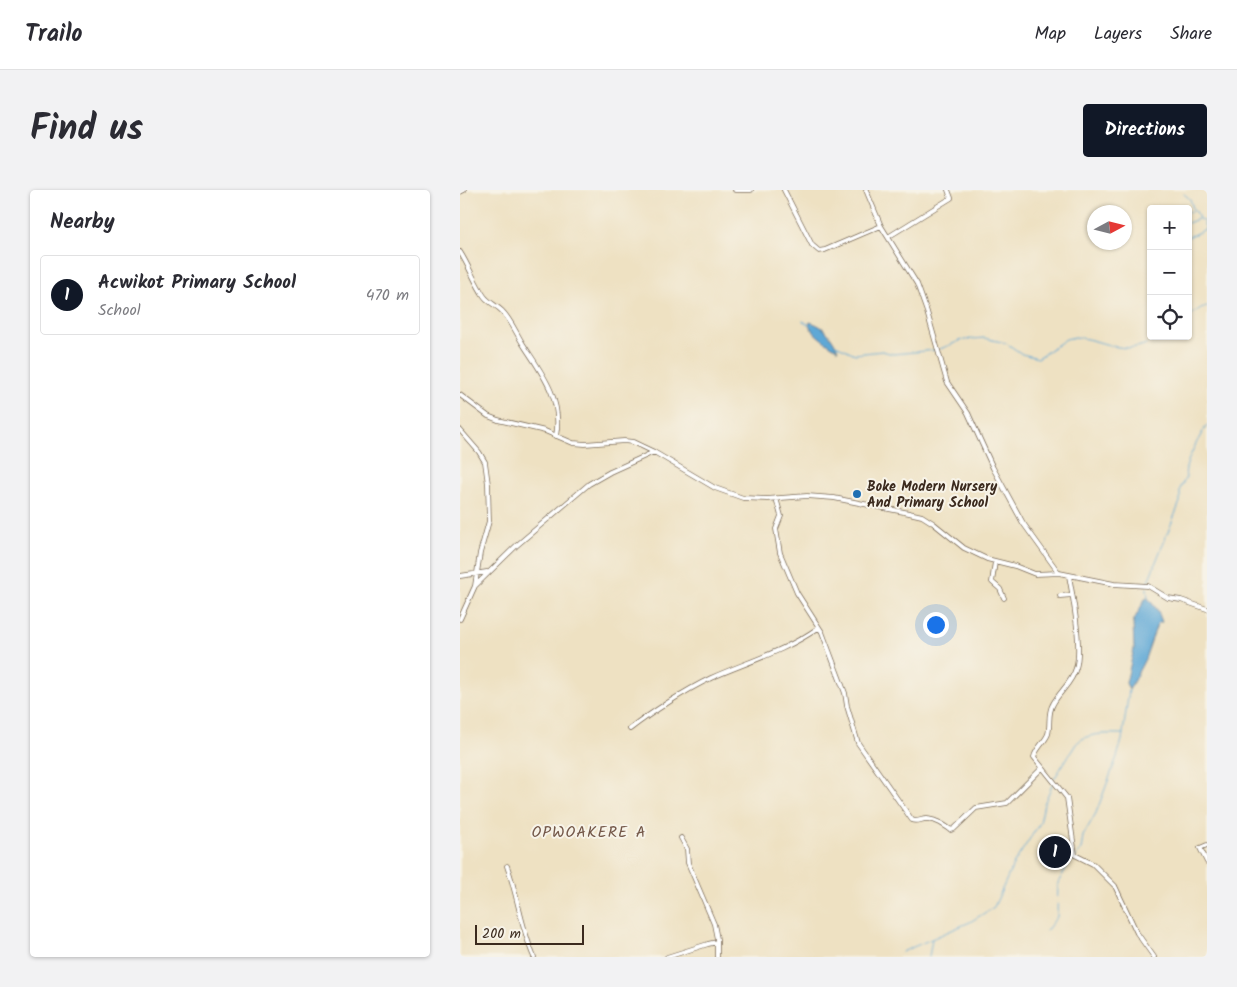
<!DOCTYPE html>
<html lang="en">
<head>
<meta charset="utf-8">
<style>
	body { margin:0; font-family:Kalam,sans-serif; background:#f2f2f3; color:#2b2b33 }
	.controls { position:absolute; right:15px; top:15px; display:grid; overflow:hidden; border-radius:5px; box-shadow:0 1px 4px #0004 }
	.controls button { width:45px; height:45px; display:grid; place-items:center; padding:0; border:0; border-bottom:1px solid #e1e1e2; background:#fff; color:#2b2b33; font:25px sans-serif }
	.compass { position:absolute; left:627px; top:15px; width:45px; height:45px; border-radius:50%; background:#fff; box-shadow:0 1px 4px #0004; rotate:83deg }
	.scale { position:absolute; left:15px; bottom:12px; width:109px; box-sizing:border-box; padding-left:5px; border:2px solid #3b2a1e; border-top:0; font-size:14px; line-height:18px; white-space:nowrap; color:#3b2a1e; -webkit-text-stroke:4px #f7f3e8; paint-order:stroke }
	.you { position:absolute; left:475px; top:434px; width:18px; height:18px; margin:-12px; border:4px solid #fff; border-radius:50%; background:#1a73e8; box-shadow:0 0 0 8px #1a73e833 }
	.badge { display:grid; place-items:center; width:32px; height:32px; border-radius:50%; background:#111827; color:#fff; font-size:16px; font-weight:700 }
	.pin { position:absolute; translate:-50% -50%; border:2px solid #fff; box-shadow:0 1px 5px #0006 }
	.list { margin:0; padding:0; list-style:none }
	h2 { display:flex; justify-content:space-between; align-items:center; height:65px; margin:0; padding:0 20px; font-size:21px }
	h2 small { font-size:16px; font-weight:400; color:#7c7c81 }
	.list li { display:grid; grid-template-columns:32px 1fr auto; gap:15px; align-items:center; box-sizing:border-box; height:80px; margin:0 10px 10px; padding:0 10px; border:1px solid #e1e1e2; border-radius:5px }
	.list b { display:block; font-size:19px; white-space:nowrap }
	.list p { margin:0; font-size:16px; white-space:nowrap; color:#7c7c81 }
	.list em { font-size:16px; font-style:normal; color:#7c7c81 }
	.icon { flex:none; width:28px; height:28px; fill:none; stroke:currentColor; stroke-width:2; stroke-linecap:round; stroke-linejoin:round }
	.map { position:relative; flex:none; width:747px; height:767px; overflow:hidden; border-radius:5px }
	header { display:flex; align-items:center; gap:30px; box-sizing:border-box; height:70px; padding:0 25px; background:#fff; border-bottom:1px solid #e1e1e2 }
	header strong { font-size:24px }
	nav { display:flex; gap:28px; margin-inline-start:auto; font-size:18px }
	.intro { display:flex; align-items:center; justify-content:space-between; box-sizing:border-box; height:120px; padding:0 30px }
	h1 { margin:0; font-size:35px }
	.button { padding:12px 22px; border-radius:5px; background:#111827; color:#fff; font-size:18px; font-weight:700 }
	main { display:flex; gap:30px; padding:0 30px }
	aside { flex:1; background:#fff; border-radius:5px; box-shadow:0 1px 4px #0004 }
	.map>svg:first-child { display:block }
	.water { fill:#5ea8d6; stroke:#4c697a }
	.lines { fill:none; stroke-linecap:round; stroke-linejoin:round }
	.stream { stroke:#5ea8d6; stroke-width:1 }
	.minor-casing { stroke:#7a6a57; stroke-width:5.5 }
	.minor { stroke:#fff; stroke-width:4 }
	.poi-dot { fill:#1f6fb2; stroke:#f7f3e8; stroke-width:2 }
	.labels { text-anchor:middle; stroke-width:4; stroke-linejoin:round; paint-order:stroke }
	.poi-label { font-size:14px; font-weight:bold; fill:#3b2a1e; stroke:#f7f3e8; text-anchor:start }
	.quarter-label { font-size:16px; letter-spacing:1px; fill:#745849; stroke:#f7f3e8 }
</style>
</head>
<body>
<header>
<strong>Trailo</strong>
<nav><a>Map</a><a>Layers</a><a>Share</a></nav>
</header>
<div class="intro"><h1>Find us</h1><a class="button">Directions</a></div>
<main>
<aside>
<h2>Nearby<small></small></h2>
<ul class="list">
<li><span class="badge">1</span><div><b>Acwikot Primary School</b><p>School</p></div><em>470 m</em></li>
</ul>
</aside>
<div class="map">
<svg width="747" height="767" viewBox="0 0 747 767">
	<rect width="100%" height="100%" fill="#f7f3e8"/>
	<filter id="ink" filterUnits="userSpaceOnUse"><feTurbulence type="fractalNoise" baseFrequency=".02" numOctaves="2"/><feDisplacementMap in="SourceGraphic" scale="10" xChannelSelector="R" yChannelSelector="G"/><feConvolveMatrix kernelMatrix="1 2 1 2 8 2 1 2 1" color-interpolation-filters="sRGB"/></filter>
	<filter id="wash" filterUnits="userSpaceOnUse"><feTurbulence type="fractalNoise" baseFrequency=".0096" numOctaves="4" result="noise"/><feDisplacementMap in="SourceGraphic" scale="20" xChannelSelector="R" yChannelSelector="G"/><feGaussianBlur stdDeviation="1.12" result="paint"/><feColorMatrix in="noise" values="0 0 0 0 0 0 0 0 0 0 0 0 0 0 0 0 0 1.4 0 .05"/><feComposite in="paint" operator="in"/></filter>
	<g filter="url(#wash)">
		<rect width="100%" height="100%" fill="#eee1c2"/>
		<path class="water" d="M350 132C365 136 372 147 378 160 367 152 355 147 349 135Z
			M688 408 698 421 702 432 698 433 696 437 685 469 669 500 666 493 674 459 673 432 685 409Z"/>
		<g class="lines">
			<path class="stream" d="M724 4 730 9 734 21H736L739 29 743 31 746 39
				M722 18V19
				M728 22 733 21
				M728 33 738 29
				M728 47 746 39
				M728 127 741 118 747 116
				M343 131 351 136
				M376 155 395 164 422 161 433 164 476 160
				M480 159 502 150 524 148 546 153 562 164 578 168 606 149 615 147C650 151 666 170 701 146
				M687 394 720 312V299L726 287C722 276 740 246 747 235
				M687 398 688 409
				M594 589 616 554C627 542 647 544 663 544
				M586 741 597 727 598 693 606 678 621 660 623 646 636 623 657 567 662 550 669 500
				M442 762 510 732 534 717 554 673 580 633 584 614 593 593
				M469 767 472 749"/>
		</g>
	</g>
	<g filter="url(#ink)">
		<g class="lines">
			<defs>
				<path id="minor" d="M275 0H291
					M324 0 352 55 359 61 365 60 421 36
					M406 0 421 36 457 94 467 122 487 192 508 223 533 278 563 333 599 383
					M0 2 4 0
					M428 47 491 8 488 0
					M0 62C9 76 15 93 24 106 29 113 36 115 42 121 51 130 56 143 63 154 81 182 103 209 96 246
					M0 205 28 226 38 230 85 241 113 253 125 254 164 251 173 252 194 262 255 298 283 308 307 309 347 306 374 308 449 323 462 326 473 333 504 358 527 369 555 376 575 384 599 383 654 394 688 396 708 408 721 410 747 419
					M0 240 19 262 25 272 28 294 29 331 20 363 15 396 0 429
					M316 308 321 326 316 339 320 363 337 403 362 442 385 503 387 516 398 553 452 630C459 633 461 628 468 629 477 630 484 635 491 640L494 639 516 618 547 613 582 578
					M535 372 532 392 540 399 544 408
					M0 386 27 382
					M609 386C613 407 622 459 616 478 612 493 600 501 593 514 587 524 591 533 588 544 585 552 576 558 574 567L607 608 615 665 633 674 655 696 677 743 694 767
					M15 396 56 356 129 294 150 282 194 262
					M600 406 612 405
					M170 539C192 522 226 500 251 488 287 472 326 461 358 438
					M221 648 227 659 228 673 254 734 257 749V767
					M747 655 740 658 747 672
					M47 676C58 706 61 738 74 767
					M207 767 248 754 257 752"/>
			</defs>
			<use href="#minor" class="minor-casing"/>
			<use href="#minor" class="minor"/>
		</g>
	</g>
	<circle class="poi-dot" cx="397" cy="304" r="5"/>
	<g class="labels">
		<g class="poi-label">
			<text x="407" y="301">Boke Modern Nursery<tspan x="407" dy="16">And Primary School</tspan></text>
		</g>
		<g class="quarter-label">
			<text x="129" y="647">OPWOAKERE A</text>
		</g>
	</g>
</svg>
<div class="controls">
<button>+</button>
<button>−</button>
<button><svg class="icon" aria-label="locate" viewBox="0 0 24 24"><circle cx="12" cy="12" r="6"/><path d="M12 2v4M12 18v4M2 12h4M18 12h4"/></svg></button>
</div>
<svg class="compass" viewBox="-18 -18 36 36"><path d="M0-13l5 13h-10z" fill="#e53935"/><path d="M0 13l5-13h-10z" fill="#7c7c81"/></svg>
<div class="scale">200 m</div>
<div class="you"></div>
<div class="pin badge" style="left:595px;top:662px">1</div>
</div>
</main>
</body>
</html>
